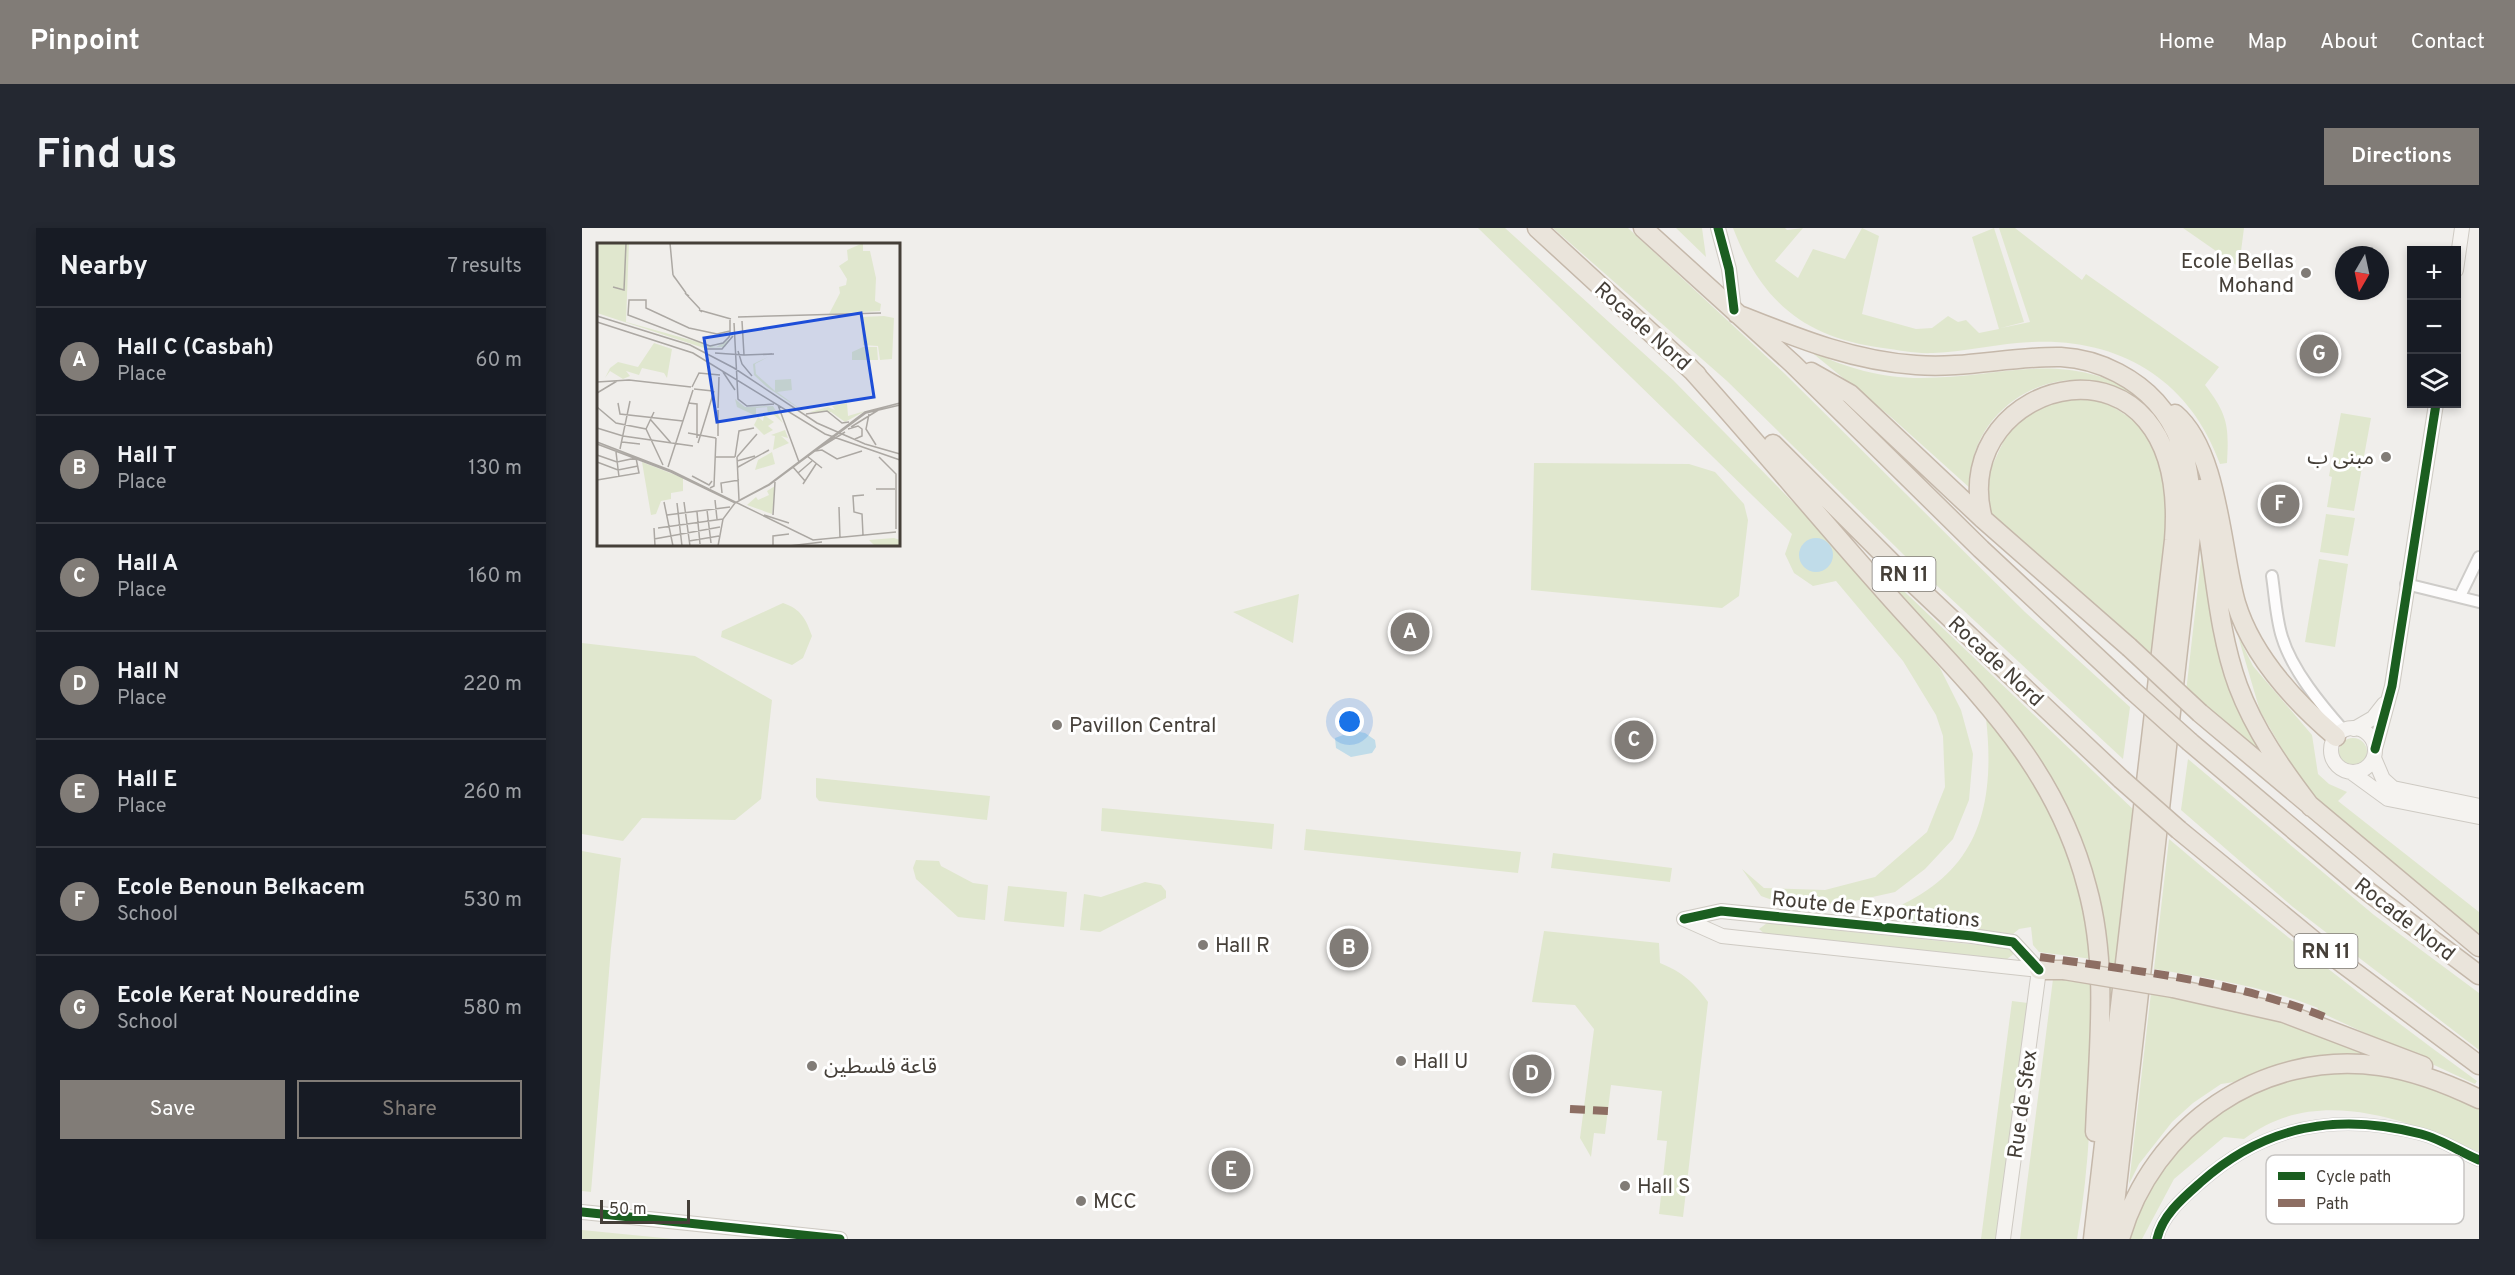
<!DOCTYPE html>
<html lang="en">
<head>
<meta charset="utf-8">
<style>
	body { margin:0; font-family:Overpass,"Noto Sans Arabic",sans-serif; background:#242831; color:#f1f3f6 }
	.controls { position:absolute; right:18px; top:18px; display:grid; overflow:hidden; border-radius:0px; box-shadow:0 3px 9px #0003 }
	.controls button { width:54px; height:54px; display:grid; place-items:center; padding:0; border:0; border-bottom:2px solid #363941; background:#171b24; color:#f1f3f6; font:30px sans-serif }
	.compass { position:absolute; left:1753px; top:18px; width:54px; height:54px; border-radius:50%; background:#171b24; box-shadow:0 3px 9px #0003; rotate:189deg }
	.scale { position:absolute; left:18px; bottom:15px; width:90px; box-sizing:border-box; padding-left:6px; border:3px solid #453f38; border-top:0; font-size:16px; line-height:21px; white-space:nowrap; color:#453f38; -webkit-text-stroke:4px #fff; paint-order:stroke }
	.you { position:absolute; left:768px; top:494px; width:21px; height:21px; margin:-15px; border:4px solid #fff; border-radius:50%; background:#1a73e8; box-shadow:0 0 0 9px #1a73e833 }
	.badge { display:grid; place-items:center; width:39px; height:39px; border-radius:50%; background:#817c77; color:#fff; font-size:20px; font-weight:700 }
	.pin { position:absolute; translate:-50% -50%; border:3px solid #fff; box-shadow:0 2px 6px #0006 }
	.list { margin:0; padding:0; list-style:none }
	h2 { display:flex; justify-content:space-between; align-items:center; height:78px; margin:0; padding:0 24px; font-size:26px }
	h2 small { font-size:20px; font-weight:400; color:#9ea1a6 }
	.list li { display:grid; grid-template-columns:39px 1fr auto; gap:18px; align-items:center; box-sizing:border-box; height:108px; padding:0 24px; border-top:2px solid #363941 }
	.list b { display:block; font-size:22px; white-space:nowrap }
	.list p { margin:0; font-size:20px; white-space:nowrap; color:#9ea1a6 }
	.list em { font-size:20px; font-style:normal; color:#9ea1a6 }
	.actions { display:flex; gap:12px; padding:18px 24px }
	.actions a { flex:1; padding:14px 0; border:2px solid #817c77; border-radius:0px; text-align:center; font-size:21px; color:#817c77 }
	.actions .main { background:#817c77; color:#fff }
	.icon { flex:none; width:33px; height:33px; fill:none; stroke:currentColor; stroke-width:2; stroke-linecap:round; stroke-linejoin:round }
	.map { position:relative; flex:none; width:1897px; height:1011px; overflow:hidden; border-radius:0px }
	header { display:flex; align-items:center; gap:36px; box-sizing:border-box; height:84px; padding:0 30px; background:#817c77; color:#fff }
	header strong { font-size:28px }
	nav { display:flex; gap:33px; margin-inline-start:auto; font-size:21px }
	.intro { display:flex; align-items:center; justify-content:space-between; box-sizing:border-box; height:144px; padding:0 36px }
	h1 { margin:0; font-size:42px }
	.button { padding:15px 27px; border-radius:0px; background:#817c77; color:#fff; font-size:21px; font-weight:700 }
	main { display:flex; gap:36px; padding:0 36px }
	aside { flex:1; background:#171b24; border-radius:0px; box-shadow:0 3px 9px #0003 }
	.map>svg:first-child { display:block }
	.green { fill:#e0e7ce }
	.water { fill:#c0dce9 }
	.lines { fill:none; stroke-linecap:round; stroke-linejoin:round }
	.street-casing { stroke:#ceccc9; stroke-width:14 }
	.secondary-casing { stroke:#cecac3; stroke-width:16 }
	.highway-casing { stroke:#c5b8aa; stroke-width:21 }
	.street { stroke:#fdfcfc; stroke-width:10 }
	.secondary { stroke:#f5f3f0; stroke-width:14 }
	.highway { stroke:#eae4db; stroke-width:18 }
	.highway-bridge-casing { stroke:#c5b8aa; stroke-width:21; stroke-linecap:butt }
	.highway-bridge { stroke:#eae4db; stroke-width:18 }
	.quiet { stroke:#8d6e63; stroke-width:8; stroke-dasharray:15 8; stroke-linecap:butt }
	.cycleway-casing { stroke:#fff; stroke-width:13 }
	.cycleway { stroke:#1b5e20; stroke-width:9 }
	.poi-dot { fill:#817c77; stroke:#fff; stroke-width:2 }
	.labels { text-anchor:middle; stroke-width:6; stroke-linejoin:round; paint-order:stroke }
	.shield { fill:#fff; stroke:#7d7974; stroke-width:1.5 }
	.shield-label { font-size:20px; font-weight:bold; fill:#453f38 }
	.poi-label { font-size:21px; fill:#453f38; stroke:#fff; text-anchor:start }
	.street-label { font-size:21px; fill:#453f38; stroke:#fff }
	.inset-road { fill:none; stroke:#aca8a3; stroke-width:1.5 }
	.view { fill:#1d4ed8; fill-opacity:0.15; stroke:#1d4ed8; stroke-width:3 }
	.inset-edge { fill:none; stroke:#453f38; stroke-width:3 }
	.key { fill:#fff; stroke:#c7c5c3; stroke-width:1.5 }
	.key-label { font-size:16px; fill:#453f38 }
</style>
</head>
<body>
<header>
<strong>Pinpoint</strong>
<nav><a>Home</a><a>Map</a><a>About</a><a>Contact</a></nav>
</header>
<div class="intro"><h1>Find us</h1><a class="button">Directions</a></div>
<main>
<aside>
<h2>Nearby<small>7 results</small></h2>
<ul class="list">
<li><span class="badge">A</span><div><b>Hall C (Casbah)</b><p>Place</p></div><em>60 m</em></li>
<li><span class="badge">B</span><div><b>Hall T</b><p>Place</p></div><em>130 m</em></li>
<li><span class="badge">C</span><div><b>Hall A</b><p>Place</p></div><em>160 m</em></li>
<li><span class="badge">D</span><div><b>Hall N</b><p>Place</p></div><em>220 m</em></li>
<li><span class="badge">E</span><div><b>Hall E</b><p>Place</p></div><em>260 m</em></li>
<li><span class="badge">F</span><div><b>Ecole Benoun Belkacem</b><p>School</p></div><em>530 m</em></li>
<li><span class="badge">G</span><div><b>Ecole Kerat Noureddine</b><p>School</p></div><em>580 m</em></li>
</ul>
<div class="actions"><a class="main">Save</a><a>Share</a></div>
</aside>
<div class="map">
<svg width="1897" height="1011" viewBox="0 0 1897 1011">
	<rect width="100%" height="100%" fill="#f0eeeb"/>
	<path class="green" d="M896 0H923L1091 152 1250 314 1358 440 1379 482 1391 526 1387 572 1371 611 1343 641 1313 664 1259 676 1193 673 1179 668 1160 641 1182 660 1243 662 1293 649 1345 604 1363 559 1361 508 1354 487 1321 433 1254 353 1231 358 1212 345 1203 326 1210 306Z
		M971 0H1046L1202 145 1443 384 1548 479 1541 531 1322 327 1145 153Z
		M1094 0H1120L1124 29Z
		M1151 0H1203L1205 2 1221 0 1193 33 1216 50 1231 21 1263 31 1280 0 1297 8 1280 86 1334 101 1350 100 1366 88 1376 94 1384 92 1397 105 1417 101 1390 9 1412 0 1442 94 1419 100 1448 94 1417 0H1433L1500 52 1504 46 1637 139 1623 157C1646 187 1647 198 1645 235L1638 236C1608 152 1538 110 1450 114 1417 115 1384 124 1351 125 1334 126 1317 122 1301 120 1222 110 1179 73 1151 0Z
		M1601 0H1662L1657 39Z
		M1228 123C1264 140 1299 150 1339 150 1423 150 1479 120 1558 167L1554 171C1538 161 1521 153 1503 152 1442 147 1383 199 1389 261L1309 189Z
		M1481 170 1522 173 1559 197 1574 220 1587 279 1572 432 1407 288 1402 255 1431 193Z
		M1759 185 1789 190 1772 283 1745 279 1750 249 1747 248Z
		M952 235 1107 236 1133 244 1162 276 1166 292 1157 368 1140 380 949 362Z
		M1744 286 1773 290 1766 328 1738 324Z
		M1617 297 1652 466 1676 522 1604 464 1619 332Z
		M1737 331 1766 336 1753 419 1723 414Z
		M1305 347 1554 584 1525 843 1497 607 1478 564 1450 521 1303 350Z
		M717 366 711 415 651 384Z
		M201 375C219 381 224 391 230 408L221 430 210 437 139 409 140 403Z
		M1656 408 1671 438 1730 507 1736 546 1747 556 1765 564 1756 573 1897 684V714L1734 579 1678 483Z
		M0 415 113 428 190 472 179 571 153 592 60 590 41 613 0 606Z
		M1409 488 1454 549 1494 640 1510 731 1457 724 1451 717 1449 699 1437 701 1431 706 1292 688C1391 654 1415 589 1404 490Z
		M1757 524a14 14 0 1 1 28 0a14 14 0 1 1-28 0Z
		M1606 531 1792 687 1897 765V822L1711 679 1599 582Z
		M234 550 408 568 405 592 237 573 234 569Z
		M520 580 692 596 690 621 519 603Z
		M724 601 939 624 936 645 722 622Z
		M1587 611C1687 696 1789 776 1895 853L1893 856 1742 786 1735 783 1736 780C1684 759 1627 750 1572 741Z
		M0 623 39 630 29 720 9 964 0 963Z
		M971 625 1090 640 1088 654 969 640Z
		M334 632 357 633 359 638 391 655 406 657 403 692 376 689 334 651 331 640Z
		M563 654 579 657 584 663V670L518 704 498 702 502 666 519 669Z
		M426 658 485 664 482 699 422 693Z
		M1185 695 1426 720 1433 725 1425 731 1185 708 1177 701Z
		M962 703 1077 715 1078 735C1100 744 1112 754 1126 774L1101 989 1077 986 1085 913 1075 912 1080 863 1029 857 1023 906 1012 905 1009 929 998 910 1012 801 993 777 950 774Z
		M1471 751 1512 756C1510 842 1510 927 1495 1011H1438Z
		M1569 765 1673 784 1812 830 1639 856 1611 875 1590 894 1557 936 1547 956Z
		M1430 773 1446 775 1415 1011H1399Z
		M1738 844 1811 846 1872 867 1897 880V924C1824 891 1734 856 1662 911L1642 909 1592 951 1560 1011H1545L1584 929 1657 867Z
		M0 1002 91 1011H0Z"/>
	<path class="water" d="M1217 327a17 17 0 1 1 34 0a17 17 0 1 1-34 0Z
		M772 503 783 505 793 512 794 519 790 525 769 529 754 520 753 510Z"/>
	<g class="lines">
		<defs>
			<path id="street" d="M1690 348C1693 368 1694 390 1700 409 1710 442 1739 477 1762 503
				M1824 356 1897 374
				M1878 368 1897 329
				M1575 1011C1580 987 1602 969 1619 954 1683 897 1756 884 1839 906 1859 911 1878 924 1897 932"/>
			<path id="secondary" d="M1136 0 1147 41 1152 82
				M1874 42 1880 0
				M1749 522a22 22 0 1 1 44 0a22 22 0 1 1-44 0Z
				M1772 501 1791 490 1802 476
				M1793 521 1810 458 1854 176
				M1792 530 1801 551 1811 560 1897 578
				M1769 544 1806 571 1897 589
				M1102 691 1139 683 1390 708 1431 714 1457 742
				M1102 691 1140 708 1457 742
				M0 984 258 1011
				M1421 1011 1457 742"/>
			<path id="highway" d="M955 0 1115 147
				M1061 0 1211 136 1399 321 1550 462
				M1155 86C1213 109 1270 133 1334 137 1382 141 1430 128 1479 129 1498 130 1519 136 1536 145 1601 179 1612 240 1609 308L1529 1011
				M1107 139C1172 211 1234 286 1299 359 1384 456 1471 528 1505 659 1527 738 1516 822 1513 904
				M1229 144 1268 166 1401 291 1547 419
				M1593 186C1637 223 1639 323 1654 375 1670 428 1713 474 1754 509
				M1191 216 1312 337 1539 551
				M1618 261C1633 326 1633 395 1656 458 1673 503 1700 541 1729 579
				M1401 291C1362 149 1610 83 1592 312L1511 1011
				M1618 485 1897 719
				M1608 514 1776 656 1897 747
				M1597 602 1748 726 1897 837
				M1457 742H1482
				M1591 760 1702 785 1841 838
				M1538 1011C1570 898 1680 821 1798 838 1833 843 1866 856 1897 871"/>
		</defs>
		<use href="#street" class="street-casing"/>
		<use href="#secondary" class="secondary-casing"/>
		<use href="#highway" class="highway-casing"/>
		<use href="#street" class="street"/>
		<use href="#secondary" class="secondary"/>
		<use href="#highway" class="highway"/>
		<defs>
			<path id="highway-bridge" d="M1547 419 1618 485
				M1550 462 1608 514
				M1539 551 1597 602
				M1482 742 1591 760"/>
		</defs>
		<use href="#highway-bridge" class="highway-bridge-casing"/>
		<use href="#highway-bridge" class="highway-bridge"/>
		<path class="quiet" d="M1458 729C1555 743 1656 753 1748 791
			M988 881 1026 883"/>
		<defs>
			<path id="cycleway" d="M1136 0 1147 41 1152 82
				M1793 521 1810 458 1854 176
				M1102 691 1139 683 1390 708 1431 714 1457 742
				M0 984 258 1011
				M1575 1011C1580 987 1602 969 1619 954 1683 897 1756 884 1839 906 1859 911 1878 924 1897 932"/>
		</defs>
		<use href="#cycleway" class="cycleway-casing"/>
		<use href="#cycleway" class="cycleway"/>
	</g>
	<g class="poi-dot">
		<circle cx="1724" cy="45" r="6"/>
		<circle cx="1804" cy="229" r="6"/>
		<circle cx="475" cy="497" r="6"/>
		<circle cx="621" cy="717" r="6"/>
		<circle cx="819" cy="833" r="6"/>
		<circle cx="230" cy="838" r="6"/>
		<circle cx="1043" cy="958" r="6"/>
		<circle cx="499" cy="973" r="6"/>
	</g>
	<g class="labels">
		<g class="shield">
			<rect x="1290.5" y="329" width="63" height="34" rx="4.5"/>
			<rect x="1712.5" y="706" width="63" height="34" rx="4.5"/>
		</g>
		<g class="shield-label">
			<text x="1322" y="353">RN 11</text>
			<text x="1744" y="730">RN 11</text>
		</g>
		<g class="poi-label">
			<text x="1712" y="40" text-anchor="end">Ecole Bellas<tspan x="1712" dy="24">Mohand</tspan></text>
			<text x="1792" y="236" text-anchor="end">مبنى ب</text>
			<text x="487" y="504">Pavillon Central</text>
			<text x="633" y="724">Hall R</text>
			<text x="831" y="840">Hall U</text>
			<text x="242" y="845">قاعة فلسطين</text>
			<text x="1055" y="965">Hall S</text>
			<text x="511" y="980">MCC</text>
		</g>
		<g class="street-label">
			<text transform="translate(1061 98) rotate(42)" y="7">Rocade Nord</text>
			<text transform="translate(1414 433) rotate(43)" y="7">Rocade Nord</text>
			<text transform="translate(1294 681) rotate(6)" y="7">Route de Exportations</text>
			<text transform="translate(1823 691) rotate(38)" y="7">Rocade Nord</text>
			<text transform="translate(1440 876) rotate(-82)" y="7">Rue de Sfex</text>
		</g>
	</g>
	<g transform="translate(15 15)">
		<rect width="303" height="303" fill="#f0eeeb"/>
		<path d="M0 0H32L29 79 119 104 133 96 136 88 135 94 128 104 107 105 0 70ZM266 0V8H273L279 35 278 58 284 61 283 68 232 71 243 50 242 44 249 42 250 36 242 23 251 17 250 7ZM287 73 297 75 295 116 283 117 281 103 266 102 264 74ZM57 100 75 106 70 135 67 130 45 125 42 132 29 128 33 133 26 136 13 128 8 135 13 125 21 119 41 124ZM266 104H280L281 117H255V109ZM171 114 158 121 159 131 178 148V137L194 136 195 147 180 149 210 171 170 144 157 132 156 121ZM138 156 148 164 176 163 186 180 176 171 178 167 171 171 170 164 159 165V173L140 164ZM250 160 251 173 268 168 248 179 234 169H213L231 164 238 167 235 163ZM167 172 177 179 171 183 176 187 167 192 157 182 161 174 166 178ZM188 187 191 195 184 193 192 200 176 207 178 193 174 192ZM175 209 178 221 158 227 161 217ZM45 219 86 235V248L74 250V256L64 258 59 271 54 272ZM178 243 175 271 150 262 159 254 161 257 172 252 170 248ZM297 295 303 297V303H278L272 297Z" fill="#e0e7ce"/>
		<path class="inset-road" d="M73 0 76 32M78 35 76 32 89 50M16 44 27 47 29 0M92 53 88 50 103 66M105 69 102 67 134 76M0 73 93 102 137 125 220 180 268 201 303 211M141 74 284 70M133 77V91L132 94 126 100 113 103 31 72 32 57H49V65L92 85 120 91 133 88M145 78 147 112M0 79 96 110 228 191 303 217M137 80 141 156 150 163 177 161M107 106H125L136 93M141 108 145 121 155 133M118 110 147 112M147 112 177 111M147 112 175 111M126 129 138 147M0 139 32 137 94 144M95 144 102 130 123 132M97 146 116 148M0 150 20 138M21 160 23 171 86 178M91 160 100 161V195M181 162 202 219M0 164 19 180 49 186 66 222M121 165 122 134M121 167V193M209 171 230 168 245 180 252 179M272 171 269 186 279 202M53 176 74 200M254 184 283 166M0 185 26 193 96 203M49 186 57 169M251 186 261 183 265 186V193L258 196M91 190 119 195M0 199 75 228 216 297 299 289M25 199 43 201M101 200 117 148M0 201 74 229 138 260 172 242 269 170 303 162M23 206 33 158M219 207 248 189M218 208 225 207 240 216 265 208M19 209 22 234M0 212 20 219 39 215 42 230 0 237M210 213 225 225M118 214H138M138 214 142 188 157 185M140 214 142 257M140 214 160 191M282 214 299 231V286M140 218 158 213M0 219 21 227 41 223M71 224 96 147M141 224 172 207M196 224 208 238M201 230 215 218M95 233 112 242 115 238M206 241 219 221M113 245 117 243 119 195M279 246H298M125 250 124 240 142 237M118 257 120 276M143 257 171 242 268 169 303 160M67 259 76 303M87 259 93 303M80 260 85 303M242 264 243 295M110 267 114 300M100 269 103 301M70 272 133 264M167 272 192 280M176 272 178 239M57 285 58 303M61 285 126 276M266 292 265 271 257 269 256 253 267 252M57 296 123 284M92 298 122 293M121 303 126 276 138 260M176 303V293L192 291M192 303 225 299"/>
		<path class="view" d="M264 70 277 154 120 179 107 95Z"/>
		<rect width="303" height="303" class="inset-edge"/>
	</g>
	<rect x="1684" y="927" width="198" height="69" rx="9" class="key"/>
	<rect x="1696" y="944" width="27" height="8" fill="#1b5e20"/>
	<rect x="1696" y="971" width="27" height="8" fill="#8d6e63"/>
	<g class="key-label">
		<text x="1734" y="954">Cycle path</text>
		<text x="1734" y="981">Path</text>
	</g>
</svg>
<div class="controls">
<button>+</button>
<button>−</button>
<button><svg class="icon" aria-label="layers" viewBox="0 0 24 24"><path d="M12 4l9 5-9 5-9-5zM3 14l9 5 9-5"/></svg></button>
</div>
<svg class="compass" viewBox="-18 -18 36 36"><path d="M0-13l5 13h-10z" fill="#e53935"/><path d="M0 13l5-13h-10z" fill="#9ea1a6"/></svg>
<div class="scale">50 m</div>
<div class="you"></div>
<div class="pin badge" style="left:828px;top:404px">A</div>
<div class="pin badge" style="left:767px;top:720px">B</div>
<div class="pin badge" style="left:1052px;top:512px">C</div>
<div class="pin badge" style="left:950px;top:846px">D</div>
<div class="pin badge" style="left:649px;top:942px">E</div>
<div class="pin badge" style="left:1698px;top:276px">F</div>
<div class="pin badge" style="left:1737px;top:126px">G</div>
</div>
</main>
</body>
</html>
